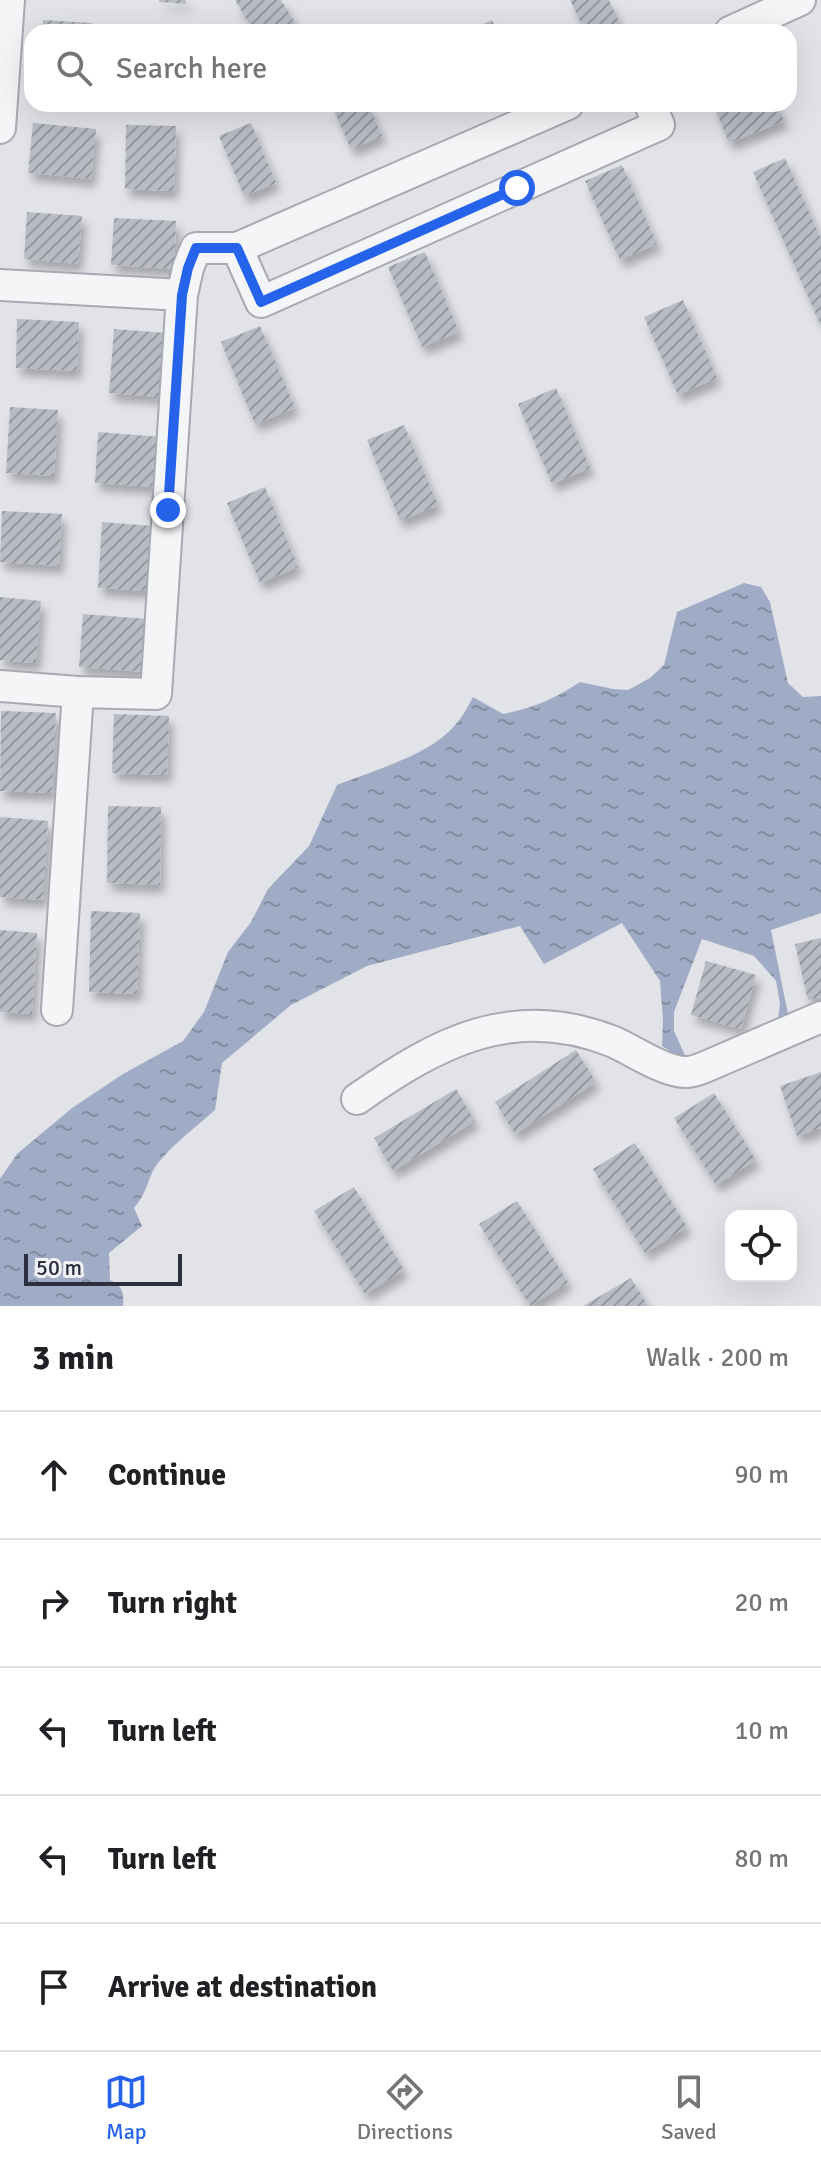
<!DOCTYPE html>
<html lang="en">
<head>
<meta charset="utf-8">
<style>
	body { margin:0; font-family:Signika,sans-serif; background:#f2f2f2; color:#202124 }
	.controls { position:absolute; right:24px; bottom:24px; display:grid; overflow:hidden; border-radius:16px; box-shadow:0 8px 32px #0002 }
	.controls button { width:72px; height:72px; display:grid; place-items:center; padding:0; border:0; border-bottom:2px solid #e0e0e0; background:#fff; color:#202124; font:40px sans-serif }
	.scale { position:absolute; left:24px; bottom:20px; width:158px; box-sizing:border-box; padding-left:8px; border:4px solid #2b2f3f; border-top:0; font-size:22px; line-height:28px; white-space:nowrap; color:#2b2f3f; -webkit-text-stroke:6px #f1f2f6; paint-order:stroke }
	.stop { position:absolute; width:24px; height:24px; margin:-18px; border:6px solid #2563eb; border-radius:50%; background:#fff }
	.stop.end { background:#2563eb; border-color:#fff; box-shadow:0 2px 8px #0008 }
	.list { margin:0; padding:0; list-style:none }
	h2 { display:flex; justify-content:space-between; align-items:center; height:104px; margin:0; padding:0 32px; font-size:34px }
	h2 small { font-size:26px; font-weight:400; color:#757577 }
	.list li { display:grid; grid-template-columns:52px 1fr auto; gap:24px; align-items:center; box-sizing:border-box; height:128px; padding:0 32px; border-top:2px solid #e0e0e0 }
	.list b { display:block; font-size:30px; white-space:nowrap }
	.list em { font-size:26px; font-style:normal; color:#757577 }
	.icon { flex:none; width:44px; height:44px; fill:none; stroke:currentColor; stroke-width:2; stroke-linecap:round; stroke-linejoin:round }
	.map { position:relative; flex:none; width:821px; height:1306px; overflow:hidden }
	.search { position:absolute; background:#fff; box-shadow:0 8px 32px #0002; left:24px; right:24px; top:24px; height:88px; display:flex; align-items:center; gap:20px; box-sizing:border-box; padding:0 28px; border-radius:24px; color:#757577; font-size:30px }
	.sheet { height:744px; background:#fff }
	nav { display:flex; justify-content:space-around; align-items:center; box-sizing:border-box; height:112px; border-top:2px solid #e0e0e0; background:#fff; font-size:22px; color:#757577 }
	nav a { display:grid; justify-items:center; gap:4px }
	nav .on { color:#2563eb }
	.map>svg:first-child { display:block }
	.water { fill:url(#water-ripples) }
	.building { fill:url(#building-hatch); filter:url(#shadow) }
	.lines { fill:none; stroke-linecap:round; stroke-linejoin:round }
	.minor-casing { stroke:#a7a9b3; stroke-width:34 }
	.minor { stroke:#f4f5f7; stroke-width:30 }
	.route { stroke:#2563eb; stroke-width:10 }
</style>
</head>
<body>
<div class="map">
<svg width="821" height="1306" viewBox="0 0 821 1306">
	<defs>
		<pattern id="water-ripples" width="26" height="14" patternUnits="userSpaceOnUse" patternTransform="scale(2)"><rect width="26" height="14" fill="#a0acc5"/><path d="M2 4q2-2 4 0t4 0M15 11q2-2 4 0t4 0" fill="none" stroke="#838ca1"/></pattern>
		<pattern id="building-hatch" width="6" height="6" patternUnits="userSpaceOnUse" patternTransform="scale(2)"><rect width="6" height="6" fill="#b9bcc5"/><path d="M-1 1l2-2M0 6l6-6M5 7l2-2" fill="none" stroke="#9799a1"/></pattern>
		<filter id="shadow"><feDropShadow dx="4.5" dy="8" stdDeviation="4" flood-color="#0004"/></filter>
	</defs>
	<rect width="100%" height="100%" fill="#e2e3e9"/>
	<path class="water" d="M744 583 761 587 770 602 788 683 803 697 821 696V913L771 930 789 1019 769 1029 778 1019 780 1003 776 981 754 956 702 939 674 1012V1031L688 1062 662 1046 663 1020 660 981 622 923 544 964 520 926 367 966 291 1005 222 1063 215 1110C196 1127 174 1143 158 1163 147 1177 149 1191 134 1208L142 1226 109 1253 110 1280C123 1286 124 1293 123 1306H0V1179L17 1154 72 1108 123 1074 183 1041 204 1012 228 952 251 922 268 889 309 846 337 785C374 770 431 755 456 724 463 716 468 706 473 697L503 714C534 708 554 699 580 682L613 689 628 690 650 678 664 665 677 612Z"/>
	<path class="building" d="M159 0H186V4L159 2Z
		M235 0H281L301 32H254Z
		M570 0H609L623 30 585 32Z
		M43 20 92 23 91 32H42Z
		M492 20 498 32H465Z
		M331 104H368L382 136 351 149Z
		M713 104H777L784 121 729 143Z
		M33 123 96 129 91 179 28 173Z
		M251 123 276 183 244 196 219 136Z
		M126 125 176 126 174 191 125 189Z
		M785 158 821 239V326L753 172Z
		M622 165 657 244 620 260 585 181Z
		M27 212 82 216 78 264 24 259Z
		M114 218 176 221 174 269 111 265Z
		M425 252 459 332 422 347 388 267Z
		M683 300 717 378 678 395 644 317Z
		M17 319 79 322 77 371 16 368Z
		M260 326 295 408 255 424 221 342Z
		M114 329 165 333 160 397 109 393Z
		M556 388 590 468 552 484 518 404Z
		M10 407 58 410 54 476 6 473Z
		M404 425 438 505 400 521 367 440Z
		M98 432 160 437 156 487 95 483Z
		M265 487 298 567 260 583 227 503Z
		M2 511 62 514 59 566 0 562Z
		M102 522 152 526 148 591 98 588Z
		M0 597 41 601 36 663 0 660Z
		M83 614 147 619 143 672 79 667Z
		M1 711 56 713 52 793 0 791Z
		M114 714 169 716 167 775 112 773Z
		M108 806 161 807 160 885 107 883Z
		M0 817 48 821 43 900 0 897Z
		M91 911 140 913 137 994 89 992Z
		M0 930 37 933 32 1014 0 1012Z
		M821 938V997L808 1000 795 944Z
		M706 961 756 975 741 1029 691 1015Z
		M576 1050 596 1082 515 1134 495 1102Z
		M821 1072V1128L797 1136 780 1086Z
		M456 1089 475 1121 393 1171 374 1138Z
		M714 1093 756 1160 716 1185 674 1118Z
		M635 1143 687 1227 645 1253 593 1169Z
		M354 1187 404 1270 365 1294 314 1211Z
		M517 1201 568 1282 530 1306 479 1224Z
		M631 1278 648 1306H583Z"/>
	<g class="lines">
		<defs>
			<path id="minor" d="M730 32 800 0
				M0 128 9 0
				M237 248 261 302 659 125 650 104
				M0 285 182 295 156 694 78 692 0 686
				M182 295 188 268 196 248H237L568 104
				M57 1010 78 692
				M357 1099C439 1041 514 1002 614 1042 634 1051 666 1073 687 1072 693 1072 700 1069 705 1067L821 1017"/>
		</defs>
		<use href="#minor" class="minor-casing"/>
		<use href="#minor" class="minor"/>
	</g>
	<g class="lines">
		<path class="route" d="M168 510 182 295 188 268 196 248H237L261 302 517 188"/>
	</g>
</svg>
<div class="controls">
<button><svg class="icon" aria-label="locate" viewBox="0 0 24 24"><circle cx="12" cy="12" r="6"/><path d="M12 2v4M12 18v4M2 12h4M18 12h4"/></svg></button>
</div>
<div class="scale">50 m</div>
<div class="stop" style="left:517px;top:188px"></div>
<div class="stop end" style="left:168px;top:510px"></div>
<div class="search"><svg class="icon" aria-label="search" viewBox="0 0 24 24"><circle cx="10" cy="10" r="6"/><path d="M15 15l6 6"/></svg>Search here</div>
</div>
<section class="sheet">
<h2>3 min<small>Walk · 200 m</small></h2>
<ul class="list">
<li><svg class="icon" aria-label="ahead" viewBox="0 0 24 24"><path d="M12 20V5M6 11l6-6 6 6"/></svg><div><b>Continue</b></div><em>90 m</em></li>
<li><svg class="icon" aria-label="right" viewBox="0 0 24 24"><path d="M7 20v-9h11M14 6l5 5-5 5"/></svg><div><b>Turn right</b></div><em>20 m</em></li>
<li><svg class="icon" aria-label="left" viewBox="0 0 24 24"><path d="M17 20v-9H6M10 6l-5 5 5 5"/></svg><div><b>Turn left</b></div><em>10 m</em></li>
<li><svg class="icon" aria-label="left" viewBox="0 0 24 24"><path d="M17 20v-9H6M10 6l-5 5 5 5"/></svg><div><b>Turn left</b></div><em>80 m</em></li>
<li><svg class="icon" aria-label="arrive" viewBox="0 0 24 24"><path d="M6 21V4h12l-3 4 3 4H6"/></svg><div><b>Arrive at destination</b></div></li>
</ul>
</section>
<nav>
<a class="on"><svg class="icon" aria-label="map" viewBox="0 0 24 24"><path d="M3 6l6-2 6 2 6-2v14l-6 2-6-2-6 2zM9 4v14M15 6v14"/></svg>Map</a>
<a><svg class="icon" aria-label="directions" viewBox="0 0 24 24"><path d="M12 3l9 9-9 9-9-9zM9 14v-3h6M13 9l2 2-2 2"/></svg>Directions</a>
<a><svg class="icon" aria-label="saved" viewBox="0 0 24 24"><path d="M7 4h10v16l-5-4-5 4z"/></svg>Saved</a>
</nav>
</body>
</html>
